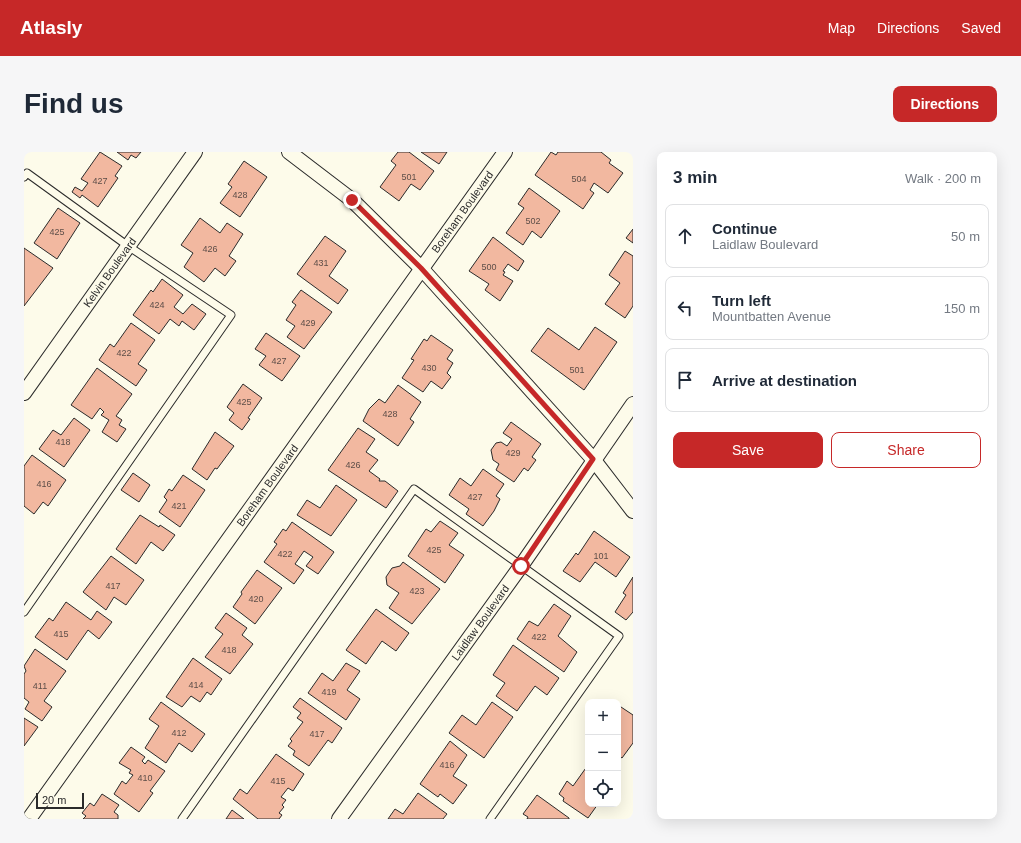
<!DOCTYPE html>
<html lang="en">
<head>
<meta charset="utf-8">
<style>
	body { margin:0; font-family:Helvetica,sans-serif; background:#f6f6f7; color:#1f2937 }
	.controls { position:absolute; right:12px; bottom:12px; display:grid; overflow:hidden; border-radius:8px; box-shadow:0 4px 16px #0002 }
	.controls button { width:36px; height:36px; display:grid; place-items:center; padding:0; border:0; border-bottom:1px solid #e0e1e3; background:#fff; color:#1f2937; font:20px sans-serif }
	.scale { position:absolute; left:12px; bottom:10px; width:48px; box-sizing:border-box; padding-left:4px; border:2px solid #2b2b2b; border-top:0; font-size:11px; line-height:14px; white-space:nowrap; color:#2b2b2b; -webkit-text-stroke:3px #fdfbea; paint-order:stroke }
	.stop { position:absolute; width:12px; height:12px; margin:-9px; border:3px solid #c62828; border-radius:50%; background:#fff }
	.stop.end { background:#c62828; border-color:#fff; box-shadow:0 1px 4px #0008 }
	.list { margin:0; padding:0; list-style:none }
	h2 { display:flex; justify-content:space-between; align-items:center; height:52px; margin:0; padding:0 16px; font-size:17px }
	h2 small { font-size:13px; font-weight:400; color:#747a83 }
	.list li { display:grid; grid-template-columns:26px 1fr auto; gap:12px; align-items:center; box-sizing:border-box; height:64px; margin:0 8px 8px; padding:0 8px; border:1px solid #e0e1e3; border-radius:8px }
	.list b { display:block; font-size:15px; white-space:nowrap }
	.list p { margin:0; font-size:13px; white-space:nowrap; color:#747a83 }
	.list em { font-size:13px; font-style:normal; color:#747a83 }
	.actions { display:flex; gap:8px; padding:12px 16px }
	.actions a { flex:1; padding:9px 0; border:1px solid #c62828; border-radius:8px; text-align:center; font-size:14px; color:#c62828 }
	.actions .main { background:#c62828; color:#fff }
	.icon { flex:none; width:22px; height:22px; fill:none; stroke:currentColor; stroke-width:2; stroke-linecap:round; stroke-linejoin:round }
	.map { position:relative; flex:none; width:609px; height:667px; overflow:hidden; border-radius:8px }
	header { display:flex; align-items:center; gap:24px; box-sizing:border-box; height:56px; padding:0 20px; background:#c62828; color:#fff }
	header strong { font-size:19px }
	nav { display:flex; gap:22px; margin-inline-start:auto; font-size:14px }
	.intro { display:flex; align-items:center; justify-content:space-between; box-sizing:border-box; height:96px; padding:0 24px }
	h1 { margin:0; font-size:28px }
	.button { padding:10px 18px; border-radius:8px; background:#c62828; color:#fff; font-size:14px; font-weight:700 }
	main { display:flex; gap:24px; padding:0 24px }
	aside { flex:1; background:#fff; border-radius:8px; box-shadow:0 4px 16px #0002 }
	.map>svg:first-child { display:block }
	.building { fill:#f2b8a0; stroke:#2b2b2b }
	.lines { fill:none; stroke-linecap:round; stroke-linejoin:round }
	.lane-casing { stroke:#2b2b2b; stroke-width:9 }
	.street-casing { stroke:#2b2b2b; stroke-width:16 }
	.lane { stroke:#fdfbea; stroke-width:7 }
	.street { stroke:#fdfbea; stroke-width:14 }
	.route { stroke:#c62828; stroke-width:5 }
	.labels { text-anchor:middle; stroke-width:3; stroke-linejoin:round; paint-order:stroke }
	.number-label { font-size:9px; fill:#5d4e48 }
	.street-label { font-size:11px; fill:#2b2b2b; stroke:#fdfbea }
</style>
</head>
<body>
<header>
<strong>Atlasly</strong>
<nav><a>Map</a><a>Directions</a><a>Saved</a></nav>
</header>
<div class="intro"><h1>Find us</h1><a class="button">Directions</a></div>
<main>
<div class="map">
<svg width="609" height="667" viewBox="0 0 609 667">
	<rect width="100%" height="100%" fill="#fdfbea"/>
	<path class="building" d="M76 0 98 14 91 24 94 26 74 55 58 43 56 46 48 40 51 35 58 39 64 31 57 27Z
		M93 0H117L112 6 107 3 104 8Z
		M374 0H385L410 19 396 38 387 32 375 49 356 35 372 13 367 9Z
		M397 0H423L415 12Z
		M527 0 532 3 534 0H577L587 8 585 11 599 21 584 41 570 31 566 38 570 41 559 57 511 23Z
		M220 9 243 25 216 65 196 51 208 35 204 32Z
		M505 36 536 59 517 86 508 79 499 93 482 81 500 56 494 52Z
		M34 56 56 71 33 107 10 91Z
		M176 66 196 81 203 71 219 82 205 104 212 109 201 124 191 116 180 130 160 115 169 101 157 93Z
		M609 77V91L602 86Z
		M301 84 322 99 305 124 324 138 314 152 273 122Z
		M469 85 500 109 494 119 484 112 479 119 481 120 479 123 489 129 476 149 461 138 465 132 445 119Z
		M0 96 29 116 0 154Z
		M601 99 609 104V154L601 166 581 152 596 131 585 123Z
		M138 127 159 143 150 155 159 162 168 152 182 162 170 178 158 169 155 174 146 167 135 182 109 163 127 138 129 140Z
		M277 138 308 160 280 197 263 185 271 174 262 168 272 153 268 150Z
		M107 171 131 188 114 212 123 218 112 234 75 208 86 192 90 195Z
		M571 175 593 190 560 238 507 199 524 176 555 198Z
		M242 181 276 204 258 229 235 213 242 204 231 197Z
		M407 183 429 198 423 207 429 211 423 221 427 225 418 237 407 229 399 240 378 226 390 208 387 207 400 187 403 189Z
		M73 216 108 242 92 264 98 268 95 273 102 277 93 290 78 280 85 268 77 263 80 260 76 256 68 267 47 253Z
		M219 232 238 246 224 266 226 267 218 278 205 268 210 261 203 255Z
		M374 233 397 250 386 267 390 270 374 294 339 269 345 257 355 247 361 251Z
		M50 266 66 278 40 315 15 297 29 278 37 283Z
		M487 270 517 292 508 305 512 308 504 319 500 316 490 330 472 318 475 312 469 308 467 298 472 291 477 290 483 294 488 287 479 281Z
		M334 276 351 287 342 300 354 308 345 319 356 327 355 329H361L374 339 362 356 304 318Z
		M191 280 210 294 193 317 191 316 183 328 168 317Z
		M8 303 42 328 24 354 19 350 10 362 0 354V314Z
		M459 317 480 332 472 344 476 347 470 359 459 374 442 362 445 357 425 343 436 326 447 334Z
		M109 321 126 333 115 350 97 338Z
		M159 323 181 338 156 375 135 360 143 348 140 345 145 337 148 339Z
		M312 333 333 348 307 384 273 363 283 348 296 356Z
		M116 363 135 375 136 373 151 383 139 399 127 390 112 412 92 397Z
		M416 369 434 381 425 393 440 403 421 431 384 404 402 377 407 380Z
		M268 370 310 400 294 422 282 414 289 405 280 399 271 412 280 418 270 432 240 410 253 392 250 390 259 377 262 379Z
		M570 379 606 405 592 425 571 410 556 430 539 419 552 401 554 403Z
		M87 404 120 428 102 453 90 445 82 458 59 440Z
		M379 410 416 437 388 472 365 456 375 441 363 433 362 425 368 416 376 414Z
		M233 418 258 436 231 472 209 455 218 442 217 440Z
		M609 425V460L602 468 591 460 602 443 599 441Z
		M42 450 67 468 73 459 88 470 75 487 64 478 43 508 11 485 25 466 29 469Z
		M530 452 547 464 534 484 553 500 540 520 493 487 505 469 514 474Z
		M352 457 385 481 372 499 358 489 342 512 322 498Z
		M202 461 223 476 218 483 229 492 206 522 181 505 199 482 191 476Z
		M489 493 535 526 523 543 511 534 493 559 472 544 481 531 469 523Z
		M11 497 42 519 20 549 28 555 18 569 1 557 5 550 0 546V522L2 519 0 514Z
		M169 506 198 527 187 543 183 540 176 550 167 544 158 555 142 545Z
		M322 511 336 519 323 538 336 547 322 568 284 541 298 521 309 529Z
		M276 546 318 576 308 591 304 588 285 614 269 603 271 599 264 594 268 589 266 587 279 570 273 566 277 561 269 555Z
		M137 550 181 582 168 600 155 591 142 611 121 596 135 574 125 567Z
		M468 550 489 565 460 606 425 581 438 563 452 573Z
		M594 553 609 563V591L598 606 594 603Z
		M0 566 14 575 0 594Z
		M426 589 443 603 429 624 443 633 429 652 416 642 414 645 396 632Z
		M107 595 121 605 118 609 121 612 124 608 141 619 126 639 129 641 115 660 90 642 98 629 102 632 109 623 105 621 107 618 95 611Z
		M252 602 280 622 269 639 264 636 257 645 262 648 258 653 260 655 255 661 258 663 255 667H234L209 647 216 637 223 642Z
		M564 613V652H574L564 666 539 649 540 646 535 642 543 629 549 634Z
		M394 641 423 662 419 667H364L371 657 379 662Z
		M78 642 95 653 90 660 94 663V667H59L62 664 58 661 66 651 70 654Z
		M513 643 545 666V667H503L504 665 499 662Z
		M208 658 220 667H202Z"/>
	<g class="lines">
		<defs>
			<path id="lane" d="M0 25 3 21 104 94 207 163 0 460
				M158 667 390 337 595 484 466 667"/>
			<g id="street">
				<path d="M265 0 328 48 397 116 569 307 609 359"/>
				<path id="s1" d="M0 241 171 0"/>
				<path id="s2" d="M5 667 481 0"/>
				<path id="s3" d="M315 667 497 414 609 252"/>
			</g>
		</defs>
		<use href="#lane" class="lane-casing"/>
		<use href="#street" class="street-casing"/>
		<use href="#lane" class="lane"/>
		<use href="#street" class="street"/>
	</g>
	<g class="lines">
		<path class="route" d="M328 48 397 116 569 307 497 414"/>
	</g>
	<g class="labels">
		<g class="number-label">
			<text x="385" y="28">501</text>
			<text x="555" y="30">504</text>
			<text x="76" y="32">427</text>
			<text x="216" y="46">428</text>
			<text x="509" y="72">502</text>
			<text x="33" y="83">425</text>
			<text x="186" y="100">426</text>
			<text x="297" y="114">431</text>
			<text x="465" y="118">500</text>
			<text x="133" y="156">424</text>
			<text x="284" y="174">429</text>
			<text x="100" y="204">422</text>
			<text x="255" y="212">427</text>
			<text x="405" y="219">430</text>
			<text x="553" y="221">501</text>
			<text x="220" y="253">425</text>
			<text x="366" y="265">428</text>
			<text x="39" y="293">418</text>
			<text x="489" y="304">429</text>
			<text x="329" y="316">426</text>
			<text x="20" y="335">416</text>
			<text x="451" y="348">427</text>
			<text x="155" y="357">421</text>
			<text x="410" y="401">425</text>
			<text x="261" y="405">422</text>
			<text x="577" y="407">101</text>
			<text x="89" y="437">417</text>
			<text x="393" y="442">423</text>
			<text x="232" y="450">420</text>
			<text x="37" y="485">415</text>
			<text x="515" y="488">422</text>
			<text x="205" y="501">418</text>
			<text x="172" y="536">414</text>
			<text x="16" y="537">411</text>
			<text x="305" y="543">419</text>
			<text x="155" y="584">412</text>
			<text x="293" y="585">417</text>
			<text x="423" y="616">416</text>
			<text x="121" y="629">410</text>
			<text x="254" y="632">415</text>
		</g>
		<g class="street-label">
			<text dy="4" stroke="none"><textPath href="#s2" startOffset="746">Boreham Boulevard</textPath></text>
			<text dy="4" stroke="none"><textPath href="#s1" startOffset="148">Kelvin Boulevard</textPath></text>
			<text dy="4" stroke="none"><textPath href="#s2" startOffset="410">Boreham Boulevard</textPath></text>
			<text dy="4" stroke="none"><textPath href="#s3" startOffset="242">Laidlaw Boulevard</textPath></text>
		</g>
	</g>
</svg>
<div class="controls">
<button>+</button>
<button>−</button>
<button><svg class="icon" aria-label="locate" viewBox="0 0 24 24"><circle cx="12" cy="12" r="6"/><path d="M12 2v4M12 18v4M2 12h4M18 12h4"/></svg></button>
</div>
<div class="scale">20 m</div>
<div class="stop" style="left:497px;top:414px"></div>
<div class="stop end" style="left:328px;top:48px"></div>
</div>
<aside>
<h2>3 min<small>Walk · 200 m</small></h2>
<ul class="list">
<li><svg class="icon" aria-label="ahead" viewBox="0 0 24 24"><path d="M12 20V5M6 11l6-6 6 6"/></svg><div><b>Continue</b><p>Laidlaw Boulevard</p></div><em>50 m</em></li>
<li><svg class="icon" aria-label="left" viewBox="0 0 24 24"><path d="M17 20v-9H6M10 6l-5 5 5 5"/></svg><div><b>Turn left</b><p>Mountbatten Avenue</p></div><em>150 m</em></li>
<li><svg class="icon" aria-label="arrive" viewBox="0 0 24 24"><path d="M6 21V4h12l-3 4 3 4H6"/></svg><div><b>Arrive at destination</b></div></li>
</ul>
<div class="actions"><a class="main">Save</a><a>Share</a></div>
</aside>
</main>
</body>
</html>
